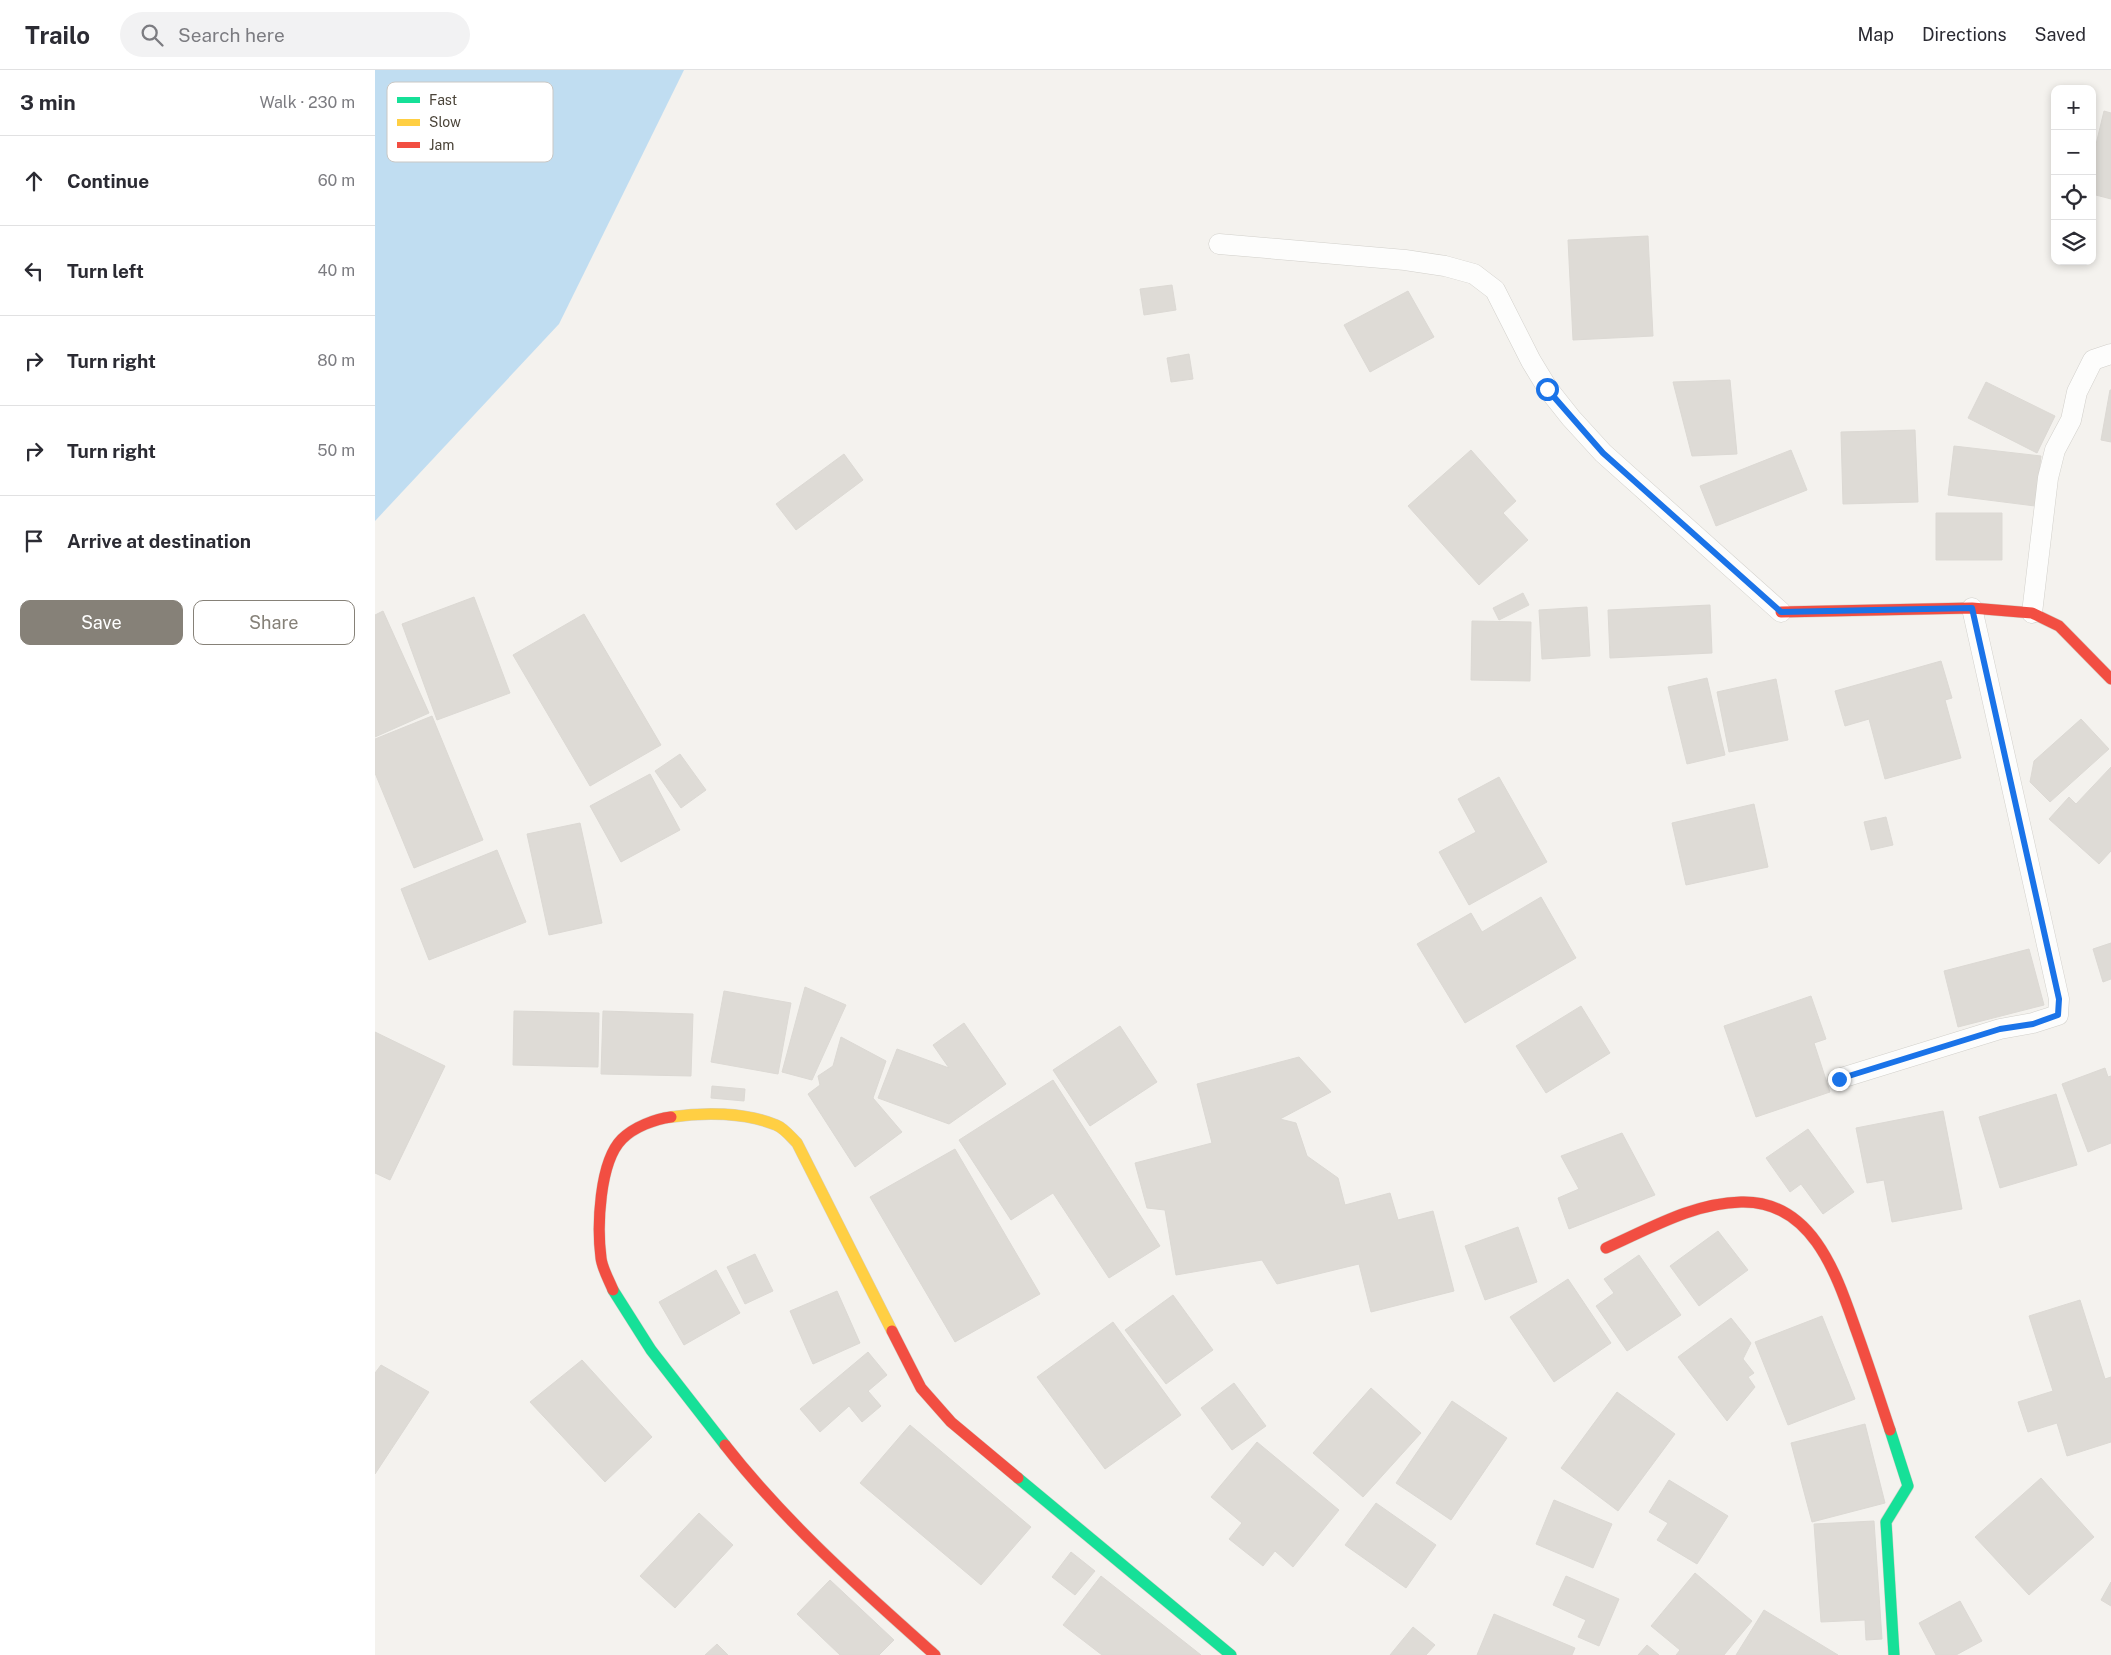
<!DOCTYPE html>
<html lang="en">
<head>
<meta charset="utf-8">
<style>
	body { margin:0; font-family:"Public Sans",sans-serif; background:#f2f2f3; color:#2b2b33 }
	.controls { position:absolute; right:15px; top:15px; display:grid; overflow:hidden; border-radius:10px; box-shadow:0 2px 8px #0003 }
	.controls button { width:45px; height:45px; display:grid; place-items:center; padding:0; border:0; border-bottom:1px solid #e1e1e2; background:#fff; color:#2b2b33; font:25px sans-serif }
	.stop { position:absolute; width:15px; height:15px; margin:-11px; border:4px solid #1a73e8; border-radius:50%; background:#fff }
	.stop.end { background:#1a73e8; border-color:#fff; box-shadow:0 1px 5px #0008 }
	.list { margin:0; padding:0; list-style:none }
	h2 { display:flex; justify-content:space-between; align-items:center; height:65px; margin:0; padding:0 20px; font-size:21px }
	h2 small { font-size:16px; font-weight:400; color:#7c7c81 }
	.list li { display:grid; grid-template-columns:32px 1fr auto; gap:15px; align-items:center; box-sizing:border-box; height:90px; padding:0 20px; border-top:1px solid #e1e1e2 }
	.list b { display:block; font-size:19px; white-space:nowrap }
	.list em { font-size:16px; font-style:normal; color:#7c7c81 }
	.actions { display:flex; gap:10px; padding:15px 20px }
	.actions a { flex:1; padding:11px 0; border:1px solid #868178; border-radius:10px; text-align:center; font-size:18px; color:#868178 }
	.actions .main { background:#868178; color:#fff }
	.icon { flex:none; width:28px; height:28px; fill:none; stroke:currentColor; stroke-width:2; stroke-linecap:round; stroke-linejoin:round }
	.map { position:relative; flex:none; width:1736px; height:1585px; overflow:hidden }
	header { display:flex; align-items:center; gap:30px; box-sizing:border-box; height:70px; padding:0 25px; background:#fff; border-bottom:1px solid #e1e1e2 }
	header strong { font-size:24px }
	nav { display:flex; gap:28px; margin-inline-start:auto; font-size:18px }
	.search { width:350px; height:45px; background:#f2f2f3; display:flex; align-items:center; gap:12px; box-sizing:border-box; padding:0 18px; border-radius:28px; color:#7c7c81; font-size:19px }
	main { display:flex }
	aside { flex:1; background:#fff }
	.map>svg:first-child { display:block }
	.water { fill:#c0ddf1 }
	.building { fill:#dedbd6; stroke:#dcd9d4 }
	.lines { fill:none; stroke-linecap:round; stroke-linejoin:round }
	.lane-casing { stroke:#d2d0cb; stroke-width:21 }
	.fast-casing { stroke:#d3cfc5; stroke-width:12 }
	.slow-casing { stroke:#d3cfc5; stroke-width:12 }
	.jam-casing { stroke:#d3cfc5; stroke-width:12 }
	.lane { stroke:#fdfdfc; stroke-width:20 }
	.fast { stroke:#16e098; stroke-width:11 }
	.slow { stroke:#ffcf43; stroke-width:11 }
	.jam { stroke:#f24e42; stroke-width:11 }
	.route { stroke:#1a73e8; stroke-width:6 }
	.key { fill:#fff; stroke:#c9c7c4; stroke-width:1 }
	.key-label { font-size:14px; fill:#4b4439 }
</style>
</head>
<body>
<header>
<strong>Trailo</strong>
<div class="search"><svg class="icon" aria-label="search" viewBox="0 0 24 24"><circle cx="10" cy="10" r="6"/><path d="M15 15l6 6"/></svg>Search here</div>
<nav><a>Map</a><a>Directions</a><a>Saved</a></nav>
</header>
<main>
<aside>
<h2>3 min<small>Walk · 230 m</small></h2>
<ul class="list">
<li><svg class="icon" aria-label="ahead" viewBox="0 0 24 24"><path d="M12 20V5M6 11l6-6 6 6"/></svg><div><b>Continue</b></div><em>60 m</em></li>
<li><svg class="icon" aria-label="left" viewBox="0 0 24 24"><path d="M17 20v-9H6M10 6l-5 5 5 5"/></svg><div><b>Turn left</b></div><em>40 m</em></li>
<li><svg class="icon" aria-label="right" viewBox="0 0 24 24"><path d="M7 20v-9h11M14 6l5 5-5 5"/></svg><div><b>Turn right</b></div><em>80 m</em></li>
<li><svg class="icon" aria-label="right" viewBox="0 0 24 24"><path d="M7 20v-9h11M14 6l5 5-5 5"/></svg><div><b>Turn right</b></div><em>50 m</em></li>
<li><svg class="icon" aria-label="arrive" viewBox="0 0 24 24"><path d="M6 21V4h12l-3 4 3 4H6"/></svg><div><b>Arrive at destination</b></div></li>
</ul>
<div class="actions"><a class="main">Save</a><a>Share</a></div>
</aside>
<div class="map">
<svg width="1736" height="1585" viewBox="0 0 1736 1585">
	<rect width="100%" height="100%" fill="#f4f2ee"/>
	<path class="water" d="M0 0H309L184 254 0 451Z"/>
	<path class="building" d="M1729 41 1736 43V129L1717 124V91Z
		M1273 166 1278 266 1198 270 1193 170Z
		M797 215 801 240 769 245 765 219Z
		M1033 221 1059 267 995 302 969 255Z
		M814 284 818 309 796 312 792 288Z
		M1355 310 1362 384 1317 386 1298 312Z
		M1611 312 1680 346 1662 383 1593 348Z
		M1735 320H1736V372L1726 370Z
		M1540 360 1543 432 1468 434 1466 362Z
		M1579 376 1666 386 1660 436 1573 425Z
		M1096 380 1141 431 1128 443 1153 470 1104 515 1033 436Z
		M1416 380 1432 420 1341 456 1325 416Z
		M469 384 488 410 421 460 401 434Z
		M1561 443H1627V490H1561Z
		M1148 523 1154 535 1124 550 1118 538Z
		M99 527 135 623 62 650 27 554Z
		M1335 535 1337 583 1235 588 1233 540Z
		M1212 537 1215 586 1167 589 1164 540Z
		M8 541 54 643 0 667V545Z
		M209 544 286 675 215 716 138 585Z
		M1097 551 1156 552 1155 611 1096 610Z
		M1566 591 1577 628 1570 630 1586 688 1510 709 1494 649 1470 656 1460 621Z
		M1332 608 1350 685 1312 694 1293 617Z
		M1401 609 1413 670 1354 682 1342 622Z
		M57 646 108 770 39 798 0 703V669Z
		M1706 649 1734 679 1675 732 1655 712 1659 691Z
		M305 684 331 720 306 738 280 701Z
		M1736 697V781L1724 794 1674 749 1694 727 1701 734Z
		M275 704 305 760 246 792 215 736Z
		M1124 707 1172 792 1094 835 1064 782 1101 762 1083 729Z
		M1379 734 1393 797 1311 815 1297 753Z
		M1511 747 1518 775 1496 780 1489 752Z
		M205 753 227 853 174 865 152 764Z
		M122 780 151 852 54 890 26 819Z
		M1166 827 1201 888 1090 953 1042 874 1096 843 1107 862Z
		M1736 873V909L1728 912 1718 879Z
		M1654 879 1669 935 1583 957 1569 901Z
		M430 917 471 935 437 1010 407 1002Z
		M349 921 416 933 403 1004 336 992Z
		M1436 926 1451 969 1439 973 1455 1022 1381 1047 1349 956Z
		M1206 936 1235 983 1171 1023 1141 976Z
		M139 941 224 943 223 997 138 995Z
		M228 941 318 944 316 1006 226 1004Z
		M589 953 631 1014 574 1054 503 1028 522 979 574 998 558 975Z
		M745 956 782 1012 715 1056 678 1000Z
		M0 962 70 996 15 1110 0 1103Z
		M466 967 511 991 498 1028 527 1062 480 1097 433 1024 445 1015 443 1006 458 996Z
		M924 987 956 1022 905 1049 921 1053 932 1086 963 1108 970 1135 1015 1123 1023 1150 1058 1141 1079 1221 996 1242 984 1194 902 1214 887 1190 801 1205 790 1140 772 1138 760 1093 837 1073 822 1014Z
		M1730 998 1733 1007 1736 1006V1073L1713 1082 1687 1014Z
		M678 1010 785 1176 734 1208 678 1123 636 1150 584 1070Z
		M337 1016 370 1019 369 1031 336 1028Z
		M1681 1024 1702 1095 1625 1118 1604 1047Z
		M1568 1041 1587 1139 1517 1152 1509 1110 1492 1113 1481 1058Z
		M1433 1059 1479 1122 1448 1144 1426 1114 1415 1122 1391 1088Z
		M1247 1063 1280 1125 1194 1159 1183 1128 1204 1119 1186 1086Z
		M580 1079 665 1224 580 1272 495 1127Z
		M1143 1157 1162 1212 1110 1230 1090 1176Z
		M1343 1161 1373 1200 1324 1236 1295 1196Z
		M380 1184 398 1221 370 1234 352 1197Z
		M1264 1185 1306 1245 1252 1281 1221 1236 1239 1223 1229 1209Z
		M341 1200 365 1243 309 1275 284 1232Z
		M1193 1209 1236 1273 1179 1312 1135 1247Z
		M462 1221 485 1273 438 1294 415 1241Z
		M798 1225 838 1280 791 1314 750 1260Z
		M1705 1230 1730 1309 1736 1307V1372L1692 1386 1682 1353 1653 1362 1643 1332 1678 1321 1654 1246Z
		M1447 1246 1480 1329 1413 1355 1380 1272Z
		M1356 1248 1376 1273 1368 1289 1379 1303 1373 1307 1380 1317 1352 1351 1303 1287Z
		M738 1252 806 1345 730 1399 662 1307Z
		M493 1282 512 1305 493 1321 506 1336 487 1352 474 1336 445 1362 425 1339Z
		M207 1290 277 1367 230 1412 155 1332Z
		M6 1295 54 1322 0 1404V1303Z
		M859 1313 891 1356 857 1380 826 1338Z
		M996 1318 1046 1363 988 1427 938 1383Z
		M1242 1322 1300 1364 1243 1441 1186 1398Z
		M1077 1331 1132 1368 1076 1450 1021 1413Z
		M1490 1354 1510 1433 1437 1452 1416 1373Z
		M535 1355 656 1457 606 1515 485 1413Z
		M882 1372 964 1440 918 1497 900 1481 888 1496 854 1469 867 1453 836 1427Z
		M1666 1408 1719 1467 1654 1525 1600 1467Z
		M1294 1410 1353 1446 1322 1494 1282 1470 1293 1453 1274 1442Z
		M1179 1430 1237 1454 1218 1498 1161 1474Z
		M1001 1433 1061 1475 1031 1518 970 1475Z
		M324 1443 358 1475 300 1538 265 1506Z
		M1499 1451 1507 1569 1491 1570 1490 1550 1446 1552 1439 1454Z
		M696 1482 720 1501 700 1525 677 1507Z
		M1320 1503 1377 1551 1349 1585H1301L1305 1580 1276 1556Z
		M726 1506 826 1585H727L688 1555Z
		M1191 1506 1244 1529 1224 1576 1203 1567 1211 1550 1178 1535Z
		M455 1510 519 1570 504 1585H465L422 1544Z
		M1736 1512V1536L1726 1530Z
		M1585 1531 1607 1571 1581 1585H1561L1544 1553Z
		M1389 1540 1463 1585H1361Z
		M1119 1544 1200 1578 1197 1585H1102Z
		M1038 1557 1060 1575 1051 1585H1015Z
		M342 1574 353 1585H330Z
		M1272 1575 1284 1585H1263Z"/>
	<g class="lines">
		<defs>
			<path id="lane" d="M844 174 1030 190 1070 196 1099 204 1120 220 1156 291 1173 319 1196 348 1228 383 1406 542
				M1657 543 1673 408 1680 380 1696 350 1702 322 1718 290 1736 284
				M1463 1009 1625 959 1658 953 1683 945 1684 929 1597 538"/>
			<path id="fast" d="M238 1220 276 1280 350 1375
				M1515 1360 1533 1416 1511 1452 1519 1585
				M643 1408 856 1585"/>
			<path id="slow" d="M296 1047C329 1042 369 1042 401 1055 409 1058 416 1067 422 1073L517 1261"/>
			<path id="jam" d="M1406 542 1597 538 1657 543 1684 556 1736 609
				M1231 1178C1274 1159 1318 1133 1366 1132 1438 1130 1462 1206 1481 1260 1493 1293 1504 1327 1515 1360
				M238 1220C234 1210 227 1198 226 1188 222 1157 224 1092 247 1069 259 1057 280 1049 296 1047
				M517 1261 546 1318 576 1352 643 1408
				M350 1375C411 1453 486 1519 560 1585"/>
		</defs>
		<use href="#lane" class="lane-casing"/>
		<use href="#fast" class="fast-casing"/>
		<use href="#slow" class="slow-casing"/>
		<use href="#jam" class="jam-casing"/>
		<use href="#lane" class="lane"/>
		<use href="#fast" class="fast"/>
		<use href="#slow" class="slow"/>
		<use href="#jam" class="jam"/>
	</g>
	<g class="lines">
		<path class="route" d="M1172 319 1228 383 1406 542 1597 538 1684 929 1683 945 1658 954 1625 959 1464 1009"/>
	</g>
	<rect x="12" y="12" width="166" height="80" rx="8" class="key"/>
	<rect x="22" y="27" width="23" height="6" fill="#16e098"/>
	<rect x="22" y="49" width="23" height="7" fill="#ffcf43"/>
	<rect x="22" y="72" width="23" height="6" fill="#f24e42"/>
	<g class="key-label">
		<text x="54" y="35">Fast</text>
		<text x="54" y="57">Slow</text>
		<text x="54" y="80">Jam</text>
	</g>
</svg>
<div class="controls">
<button>+</button>
<button>−</button>
<button><svg class="icon" aria-label="locate" viewBox="0 0 24 24"><circle cx="12" cy="12" r="6"/><path d="M12 2v4M12 18v4M2 12h4M18 12h4"/></svg></button>
<button><svg class="icon" aria-label="layers" viewBox="0 0 24 24"><path d="M12 4l9 5-9 5-9-5zM3 14l9 5 9-5"/></svg></button>
</div>
<div class="stop" style="left:1172px;top:319px"></div>
<div class="stop end" style="left:1464px;top:1009px"></div>
</div>
</main>
</body>
</html>
